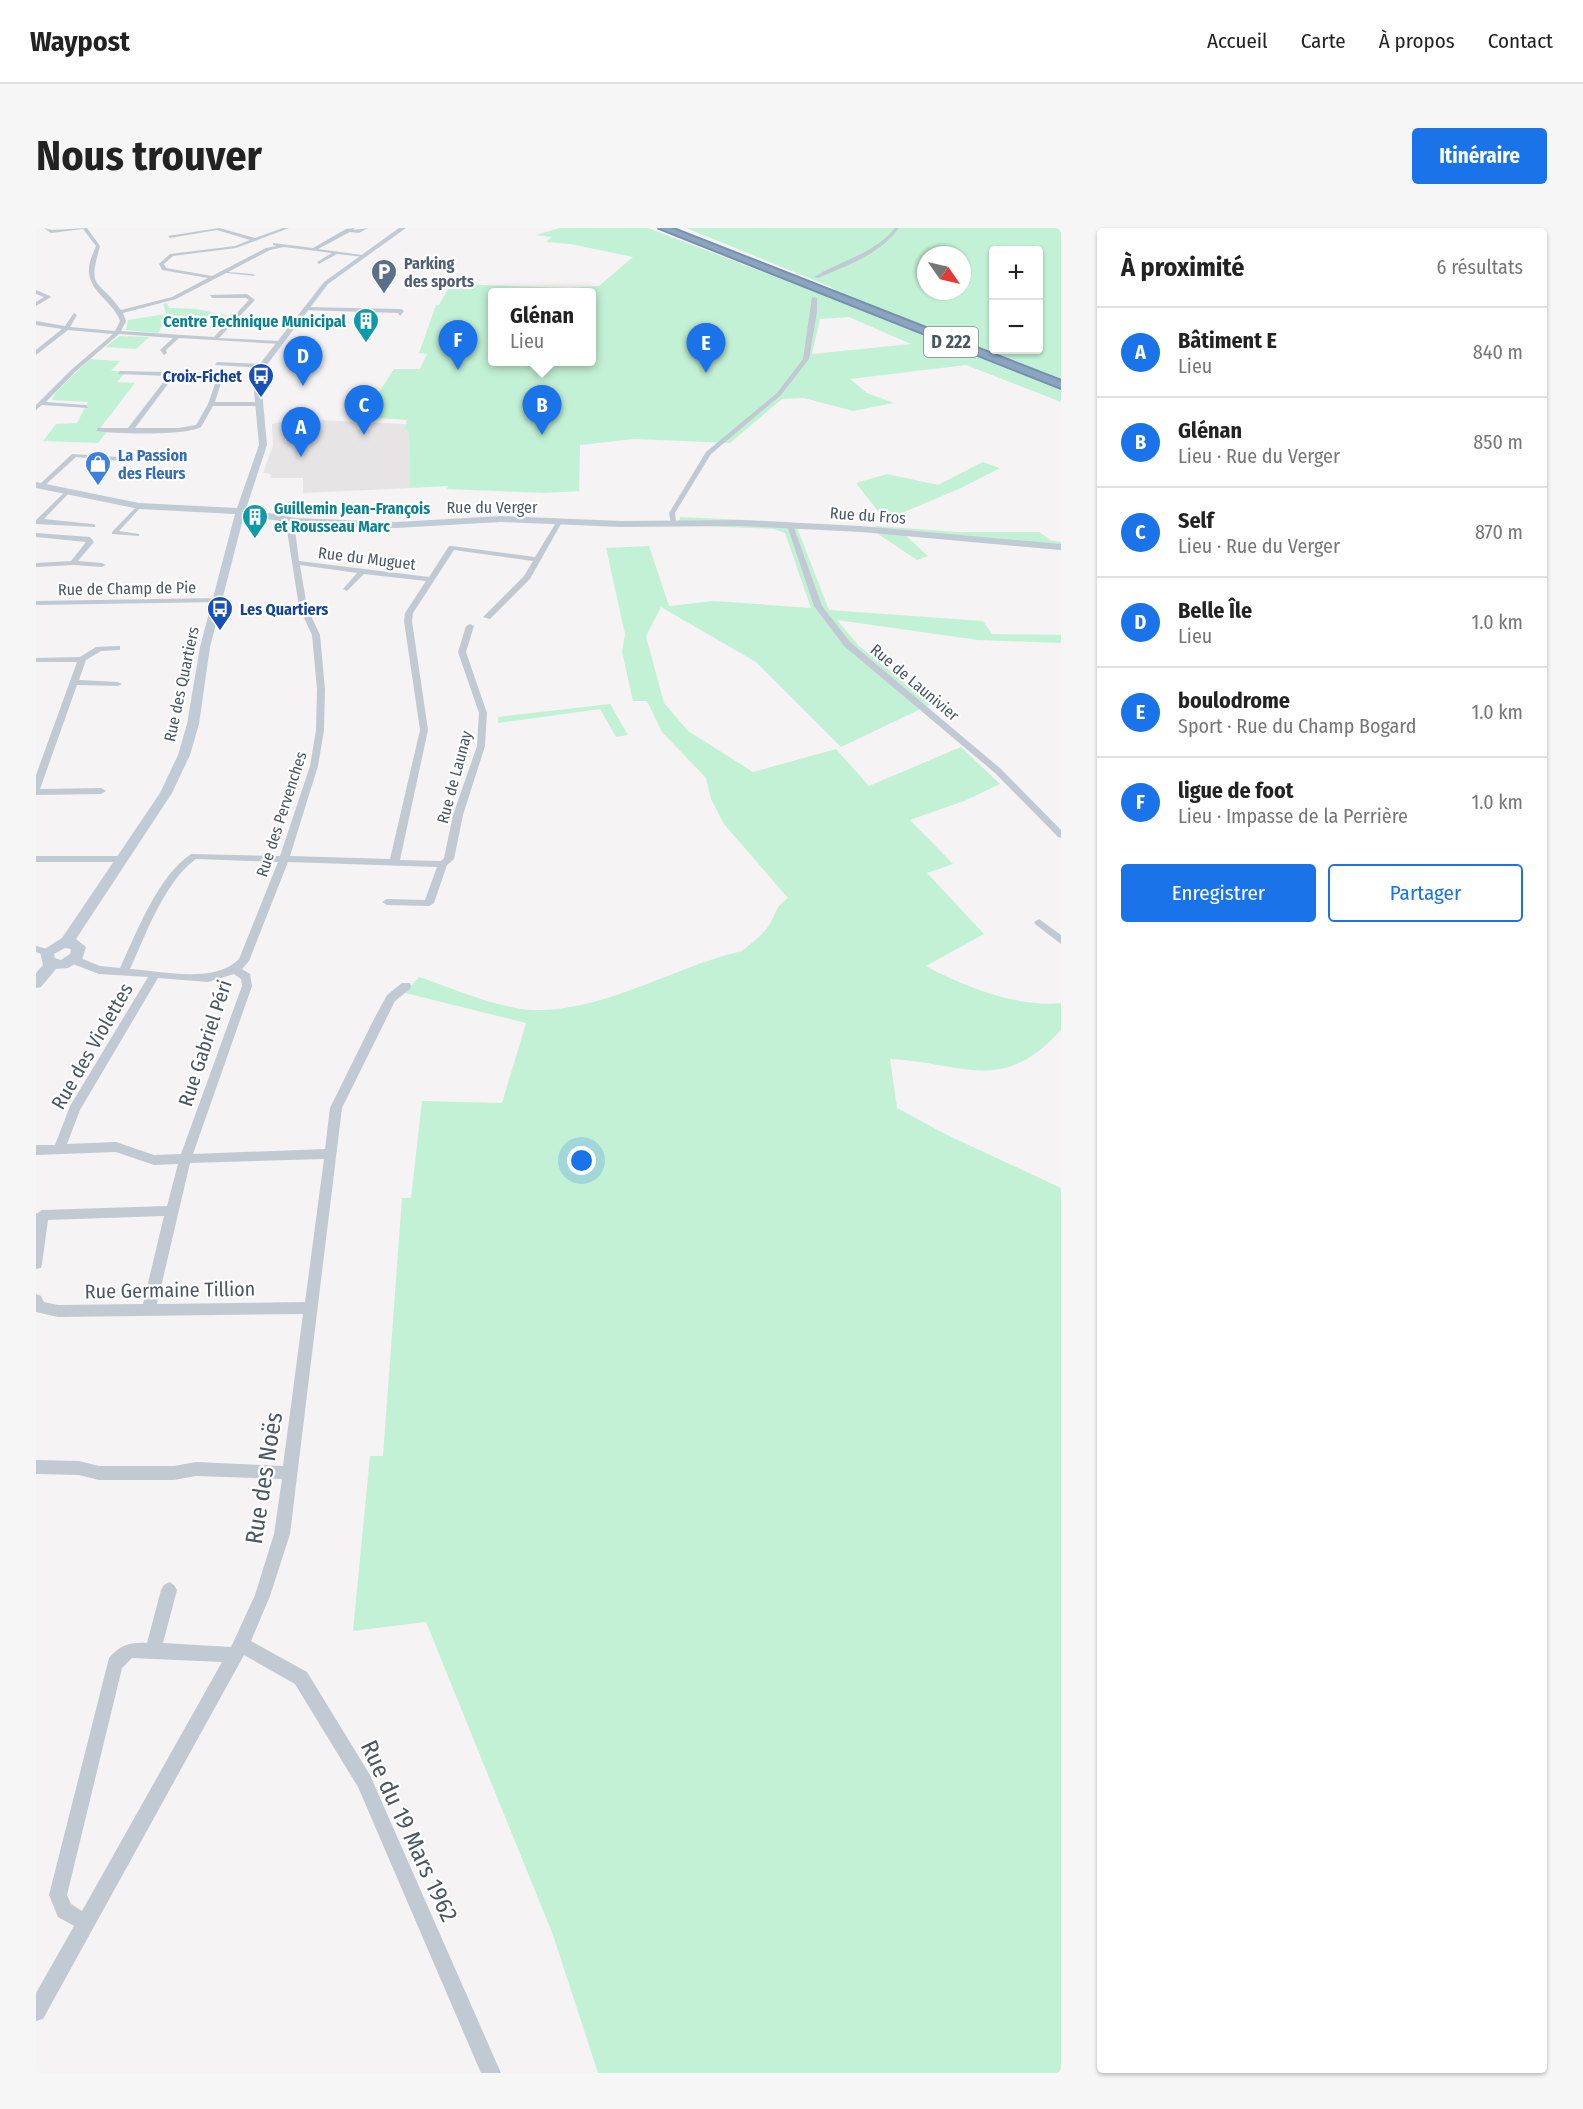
<!DOCTYPE html>
<html lang="fr">
<head>
<meta charset="utf-8">
<style>
	body { margin:0; font-family:"Fira Sans Condensed",sans-serif; background:#f6f6f6; color:#222 }
	.controls { position:absolute; right:18px; top:18px; display:grid; overflow:hidden; border-radius:6px; box-shadow:0 2px 4px #0004 }
	.controls button { width:54px; height:54px; display:grid; place-items:center; padding:0; border:0; border-bottom:2px solid #e0e0e0; background:#fff; color:#222; font:30px sans-serif }
	.compass { position:absolute; left:881px; top:18px; width:54px; height:54px; border-radius:50%; background:#fff; box-shadow:0 2px 4px #0004; rotate:124deg }
	.you { position:absolute; left:546px; top:933px; width:21px; height:21px; margin:-15px; border:4px solid #fff; border-radius:50%; background:#1a73e8; box-shadow:0 0 0 9px #1a73e833 }
	.badge { display:grid; place-items:center; width:39px; height:39px; border-radius:50%; background:#1a73e8; color:#fff; font-size:20px; font-weight:700 }
	.pin { position:absolute; translate:-50% -50px; filter:drop-shadow(0 2px 3px #0008) }
	.pin::after { content:''; position:absolute; top:32px; width:21px; height:18px; background:inherit; clip-path:polygon(0 0,100% 0,50% 100%) }
	.popup { position:absolute; left:452px; top:60px; width:108px; height:78px; box-sizing:border-box; display:grid; place-content:center; border-radius:6px; background:#fff; filter:drop-shadow(0 2px 4px #0005); font-size:20px; white-space:nowrap; color:#767676 }
	.popup b { font-size:22px; color:#222 }
	.popup::after { content:''; position:absolute; left:50%; top:100%; margin-left:-12px; border:12px solid transparent; border-top-color:#fff }
	.list { margin:0; padding:0; list-style:none }
	h2 { display:flex; justify-content:space-between; align-items:center; height:78px; margin:0; padding:0 24px; font-size:26px }
	h2 small { font-size:20px; font-weight:400; color:#767676 }
	.list li { display:grid; grid-template-columns:39px 1fr auto; gap:18px; align-items:center; box-sizing:border-box; height:90px; padding:0 24px; border-top:2px solid #e0e0e0 }
	.list b { display:block; font-size:22px; white-space:nowrap }
	.list p { margin:0; font-size:20px; white-space:nowrap; color:#767676 }
	.list em { font-size:20px; font-style:normal; color:#767676 }
	.actions { display:flex; gap:12px; padding:18px 24px }
	.actions a { flex:1; padding:14px 0; border:2px solid #1a73e8; border-radius:6px; text-align:center; font-size:21px; color:#1a73e8 }
	.actions .main { background:#1a73e8; color:#fff }
	.map { position:relative; flex:none; width:1025px; height:1845px; overflow:hidden; border-radius:6px }
	header { display:flex; align-items:center; gap:36px; box-sizing:border-box; height:84px; padding:0 30px; background:#fff; border-bottom:2px solid #e0e0e0 }
	header strong { font-size:28px }
	nav { display:flex; gap:33px; margin-inline-start:auto; font-size:21px }
	.intro { display:flex; align-items:center; justify-content:space-between; box-sizing:border-box; height:144px; padding:0 36px }
	h1 { margin:0; font-size:42px }
	.button { padding:15px 27px; border-radius:6px; background:#1a73e8; color:#fff; font-size:21px; font-weight:700 }
	main { display:flex; gap:36px; padding:0 36px }
	aside { flex:1; background:#fff; border-radius:6px; box-shadow:0 2px 4px #0004 }
	.map>svg:first-child { display:block }
	.education { fill:#e6e4e5 }
	.green { fill:#c3f1d5; fill-rule:evenodd }
	.lines { fill:none; stroke-linecap:round; stroke-linejoin:round }
	.highway-casing { stroke:#7690ad; stroke-width:4 }
	.street { fill:#c1cad2; fill-rule:evenodd }
	.secondary { fill:#c1cbd6; fill-rule:evenodd }
	.highway { fill:#8ba5c1; fill-rule:evenodd }
	.labels { text-anchor:middle; stroke-width:4.5; stroke-linejoin:round; paint-order:stroke }
	.far-service-label { font-size:16px; font-weight:bold; fill:#4e5e75; stroke:#fff; text-anchor:start }
	.far-culture-label { font-size:16px; font-weight:bold; fill:#0d838f; stroke:#fff; text-anchor:end }
	.far-transit-label { font-size:16px; font-weight:bold; fill:#164399; stroke:#fff; text-anchor:end }
	.far-shop-label { font-size:16px; font-weight:bold; fill:#366cbe; stroke:#fff; text-anchor:start }
	.far-street-label { font-size:16px; fill:#4a5661; stroke:#fff }
	.shield { fill:#fff; stroke:#808990; stroke-width:1.5 }
	.shield-label { font-size:18px; font-weight:bold; fill:#4a5661 }
	.street-label { font-size:20px; fill:#4a5661; stroke:#fff }
	.near-street-label { font-size:24px; fill:#4a5661; stroke:#fff }
</style>
</head>
<body>
<header>
<strong>Waypost</strong>
<nav><a>Accueil</a><a>Carte</a><a>À propos</a><a>Contact</a></nav>
</header>
<div class="intro"><h1>Nous trouver</h1><a class="button">Itinéraire</a></div>
<main>
<div class="map">
<svg width="1025" height="1845" viewBox="0 0 1025 1845">
	<rect width="100%" height="100%" fill="#f5f3f3"/>
	<path class="education" d="M259 191 369 196 368 201 373 205 374 260 267 265V250H234L235 246 227 245 237 218 236 196Z"/>
	<path class="green" d="M524 0H612L797 71 808 68 795 59 650 0H1025V174L930 137 814 151 831 165 858 175 817 183 768 170 746 171 694 215 598 211 544 217 543 263 509 265 411 261 412 258 374 260 373 205 368 201 371 192 327 189 358 141H384L391 126 383 125 400 77H403L415 56 534 60 563 58 597 29 535 16 510 14 516 9 500 7ZM957 22H1002V122H957ZM890 27H926V63H890ZM456 64H556V134H456ZM813 89 875 116 776 126 784 91Z
		M131 75 133 80 161 81 197 89 165 88 128 94 122 105 90 102 92 92 130 86 127 76Z
		M84 108 113 109 100 121 69 119Z
		M54 131 84 133 75 143H85L88 146 81 154 99 155 65 199 71 204 62 215 7 213 20 196 41 195 52 174 16 172 20 164Z
		M947 234 964 240 925 260 849 292 820 255 851 246 902 257Z
		M644 289 756 294 762 302 793 382 947 393 956 406 1025 407V415L942 412 801 392 823 418 895 476 805 519 720 434 625 379 610 408 628 475 652 503 717 544 800 521 833 558 925 519 964 556 928 573 874 592 917 636 891 645 948 706 890 738C926 758 983 780 1025 775V802C966 868 925 834 854 831L861 880 909 906 1025 960V1845H562L517 1707 390 1394 317 1403 334 1228H347L366 970H375L386 873 466 875 490 795 369 765 383 749C419 761 469 784 507 782 574 780 641 738 706 723 717 714 729 706 736 692 742 680 740 679 752 670L688 596 675 571 670 550 626 504 611 473H597L586 424 589 406 570 320 613 318 633 378 678 373 775 380 749 305 738 301 643 297Z
		M840 298 922 304H1003L1014 312 1025 314V322L869 307 892 328 881 332 842 306Z
		M574 476 592 507 580 509 564 481 462 495V489Z"/>
	<g class="lines">
		<defs>
			<path id="highway" d="M623 0H635L1025 153V160Z"/>
		</defs>
		<use href="#highway" class="highway-casing"/>
		<path class="street" d="M8 0 16 2 51 0 64 18C51 64 62 49 85 82L136 69 172 50 126 42 123 36 134 26 199 18 214 12 181 2 134 10 132 8 183 0 219 10 247 0H253L200 20 137 28 128 36 130 40 176 48 230 20 241 18 237 17V15L277 20 310 1 319 0 317 2 332 0 323 5 314 4 282 21 326 27 328 29 301 26 283 36 281 34 296 25 248 19 234 22 192 44 217 46 219 48 190 45 140 71 87 85 90 93 85 103 178 109 213 72 210 70H176L174 67 211 66 219 72 183 110 243 113 245 116 143 110 130 122 131 125 128 127 124 122 137 110 83 106 39 144 10 174 50 177 52 180 6 177 0 182V177L35 142 77 106 32 102 0 127V122L26 101 0 97V93L29 98 38 85 41 87 34 99 79 103 84 93C78 74 51 63 53 41 53 33 57 26 60 18L47 1 15 5Z
			M859 0H863C843 27 812 37 782 50L778 49C805 32 837 27 859 0Z
			M0 62 14 68 15 69 0 78V74L8 69 0 66Z
			M776 69 781 70V84L773 131 745 167 675 226 639 285 640 294 635 295 633 285 670 224 741 165 767 131Z
			M269 79 365 81 368 83 364 88 362 85 267 82Z
			M181 134 226 136 229 138 226 140 179 137Z
			M84 143 172 145 186 152 179 174H224L227 176 224 178H177L165 199C148 208 81 206 60 203L62 200H92L132 148 82 146ZM138 148 171 149 180 153 172 176 160 197 142 200H99Z
			M36 226 98 230 101 232 98 234 40 229 7 259H3V257Z
			M32 261 34 262V264L8 291 57 296 59 297V299L0 296V292Z
			M103 276 106 278 105 279 83 303 103 306V308L76 306V304Z
			M259 292 264 293 259 302 263 333 393 349 413 318H416L499 329 521 293 526 294 494 351 454 391 447 389 488 348 497 333 418 322 377 385 376 393 392 502 364 632 405 633 408 630 417 587 441 518 443 485 422 424 430 398 434 396 438 398 430 424 451 485 449 518 427 587 418 631 411 637 398 675 393 678 351 677 346 674 351 671 389 672 401 639 252 634 213 733 206 741 214 746 216 758 157 926 289 921 294 880 338 791 351 767 366 755H374L375 758 374 761 359 773 306 880 254 1306 234 1368 215 1413 271 1444 334 1547 465 1845H445L322 1559 259 1456 208 1427 7 1791 0 1793V1765L38 1698 22 1689 13 1667 73 1430C84 1417 94 1414 111 1415L125 1362 128 1357 133 1354 138 1357 141 1362 127 1415 195 1419 219 1367 238 1306 246 1251 160 1248 138 1252H63L43 1247 0 1246V1232L43 1233 63 1238H138L160 1234 247 1238 267 1086 22 1089 0 1084V1066L5 1068 8 1074 22 1077 107 1076 128 988 12 992 6 1036 5 1040 0 1041V986L6 982 131 978 142 936 118 937 80 924 0 927V917H19L34 878 112 749 63 746 34 735 33 732 34 729H42L64 738 84 740C101 704 121 649 155 626L244 628 274 538 280 502 281 461 276 407 263 379 251 302ZM264 337 321 345 307 361 311 363 328 346 390 353 369 385 368 393 384 502 354 631 254 628 282 538 288 502 289 461 284 407 271 379ZM160 631 242 634 203 731C179 756 126 743 94 741 110 706 129 653 160 631ZM198 746 205 751 206 758 145 926 118 927 80 914 31 916 44 882 122 750 172 754ZM288 931 269 1074 121 1076 154 935ZM96 1430 186 1434 46 1683 35 1676 31 1667 86 1440Z
			M754 295 757 297 786 378 814 414 965 541 1025 602V610L1022 609 959 545 808 418 778 378 751 297Z
			M0 305 54 309 58 314 42 333 66 335 70 337 66 339 37 337 0 339V335L35 333 50 314 0 309Z
			M182 370H185V374L0 377V373Z
			M81 418H84V422L65 423 50 432 43 452 82 454 86 456 82 458 41 457 4 561 65 560 70 563 65 566 0 567V547L41 434H0V430L44 429 60 419Z
			M0 628H86L91 631 86 634H0Z
			M1003 691 1025 707V716L999 696 998 694Z
			M0 718 15 722 16 724 11 728 0 724Z"/>
		<path class="secondary" d="M363 0H370L292 56 227 142 225 152 231 217 210 281 261 290 360 294 465 288 585 293 705 292 825 298 1025 316V322L825 304 705 298 585 299 465 294 360 300 261 296 208 287 174 419 163 496 154 527 136 565 40 711 50 719 46 732 32 740 20 741 5 759 0 760V745L7 737 4 724 26 710 124 565 142 527 151 496 164 419 199 286 103 281 0 260V254L103 275 201 280 223 217 217 152 219 142 288 54ZM29 720 35 721 34 726 25 732 19 730 18 726Z"/>
		<use href="#highway" class="highway"/>
	</g>
	<defs>
		<symbol id="parking-pin" viewBox="-11 -11 22 30"><path d="M0 17L-7.5 6A9.5 9.5 0 1 1 7.5 6Z" fill="#5c6f8a" stroke="#fff"/><path d="M-3.5-5.5H1a3.5 3.5 0 0 1 0 7H-1V5.5H-3.5ZM-1-3.4V-.6H.8a1.4 1.4 0 0 0 0-2.8Z" fill="#fff"/></symbol>
		<symbol id="building-pin" viewBox="-11 -11 22 30"><path d="M0 17L-7.5 6A9.5 9.5 0 1 1 7.5 6Z" fill="#0f9aa8" stroke="#fff"/><path d="M-4-6H4V6H1V3H-1V6H-4ZM-2.5-4.3h1.7v1.8h-1.7ZM.8-4.3h1.7v1.8H.8ZM-2.5-1h1.7V.8h-1.7ZM.8-1h1.7V.8H.8Z" fill="#fff"/></symbol>
		<symbol id="bus-pin" viewBox="-11 -11 22 30"><path d="M0 17L-7.5 6A9.5 9.5 0 1 1 7.5 6Z" fill="#1a4fb4" stroke="#fff"/><path d="M-5-6H5V4H4V6H2V4H-2V6H-4V4H-5ZM-3.5-4V0h7V-4ZM-3.5 1.2v1.5H-2V1.2ZM2 1.2v1.5H3.5V1.2Z" fill="#fff"/></symbol>
		<symbol id="shop-pin" viewBox="-11 -11 22 30"><path d="M0 17L-7.5 6A9.5 9.5 0 1 1 7.5 6Z" fill="#3f7fe0" stroke="#fff"/><path d="M-5-2.5h2.3a2.7 3.5 0 0 1 5.4 0H5L5.5 6h-11ZM-1.5-2.5h3a1.5 2.3 0 0 0-3 0Z" fill="#fff"/></symbol>
	</defs>
	<g fill-rule="evenodd">
		<use href="#parking-pin" x="333" y="29" width="30" height="40"/>
		<use href="#building-pin" x="315" y="78" width="30" height="40"/>
		<use href="#bus-pin" x="210" y="133" width="30" height="40"/>
		<use href="#shop-pin" x="47" y="221" width="30" height="40"/>
		<use href="#building-pin" x="204" y="274" width="30" height="40"/>
		<use href="#bus-pin" x="169" y="366" width="30" height="40"/>
	</g>
	<g class="labels">
		<g class="far-service-label">
			<text x="368" y="41">Parking<tspan x="368" dy="18">des sports</tspan></text>
		</g>
		<g class="far-culture-label">
			<text x="310" y="99">Centre Technique Municipal</text>
			<text x="238" y="286" text-anchor="start">Guillemin Jean-François<tspan x="238" dy="18">et Rousseau Marc</tspan></text>
		</g>
		<g class="far-transit-label">
			<text x="206" y="154">Croix-Fichet</text>
			<text x="204" y="387" text-anchor="start">Les Quartiers</text>
		</g>
		<g class="far-shop-label">
			<text x="82" y="233">La Passion<tspan x="82" dy="18">des Fleurs</tspan></text>
		</g>
		<g class="far-street-label">
			<text x="456" y="285">Rue du Verger</text>
			<text transform="translate(832 287) rotate(4)" y="6">Rue du Fros</text>
			<text transform="translate(331 330) rotate(7)" y="6">Rue du Muguet</text>
			<text transform="translate(91 360) rotate(-1)" y="6">Rue de Champ de Pie</text>
			<text transform="translate(879 454) rotate(40)" y="6">Rue de Launivier</text>
			<text transform="translate(145 456) rotate(-78)" y="6">Rue des Quartiers</text>
			<text transform="translate(418 549) rotate(-75)" y="6">Rue de Launay</text>
			<text transform="translate(245 586) rotate(-72)" y="6">Rue des Pervenches</text>
		</g>
		<rect class="shield" x="888" y="99" width="54" height="30" rx="4.5"/>
		<g class="shield-label">
			<text x="915" y="120">D 222</text>
		</g>
		<g class="street-label">
			<text transform="translate(169 815) rotate(-72)" y="7">Rue Gabriel Péri</text>
			<text transform="translate(56 818) rotate(-60)" y="7">Rue des Violettes</text>
			<text transform="translate(134 1062) rotate(-1)" y="7">Rue Germaine Tillion</text>
		</g>
		<g class="near-street-label">
			<text transform="translate(228 1250) rotate(-81)" y="8">Rue des Noës</text>
			<text transform="translate(373 1603) rotate(65)" y="8">Rue du 19 Mars 1962</text>
		</g>
	</g>
</svg>
<div class="controls">
<button>+</button>
<button>−</button>
</div>
<svg class="compass" viewBox="-18 -18 36 36"><path d="M0-13l5 13h-10z" fill="#e53935"/><path d="M0 13l5-13h-10z" fill="#767676"/></svg>
<div class="you"></div>
<div class="pin badge" style="left:265px;top:229px">A</div>
<div class="pin badge" style="left:506px;top:207px">B</div>
<div class="popup"><b>Glénan</b>Lieu</div>
<div class="pin badge" style="left:328px;top:207px">C</div>
<div class="pin badge" style="left:267px;top:158px">D</div>
<div class="pin badge" style="left:670px;top:145px">E</div>
<div class="pin badge" style="left:422px;top:142px">F</div>
</div>
<aside>
<h2>À proximité<small>6 résultats</small></h2>
<ul class="list">
<li><span class="badge">A</span><div><b>Bâtiment E</b><p>Lieu</p></div><em>840 m</em></li>
<li><span class="badge">B</span><div><b>Glénan</b><p>Lieu · Rue du Verger</p></div><em>850 m</em></li>
<li><span class="badge">C</span><div><b>Self</b><p>Lieu · Rue du Verger</p></div><em>870 m</em></li>
<li><span class="badge">D</span><div><b>Belle Île</b><p>Lieu</p></div><em>1.0 km</em></li>
<li><span class="badge">E</span><div><b>boulodrome</b><p>Sport · Rue du Champ Bogard</p></div><em>1.0 km</em></li>
<li><span class="badge">F</span><div><b>ligue de foot</b><p>Lieu · Impasse de la Perrière</p></div><em>1.0 km</em></li>
</ul>
<div class="actions"><a class="main">Enregistrer</a><a>Partager</a></div>
</aside>
</main>
</body>
</html>
